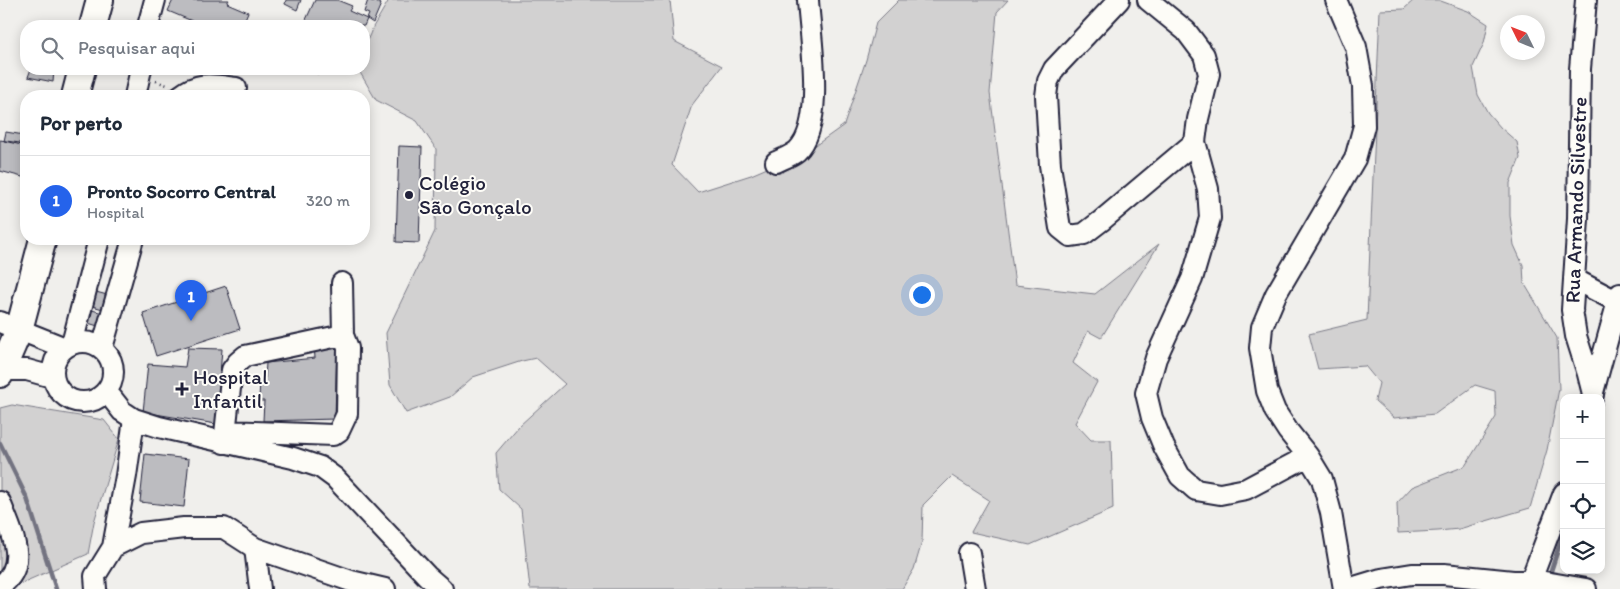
<!DOCTYPE html>
<html lang="pt">
<head>
<meta charset="utf-8">
<style>
	body { margin:0; font-family:Itim,sans-serif; background:#f6f6f7; color:#1f2937 }
	.controls { position:absolute; right:15px; bottom:15px; display:grid; overflow:hidden; border-radius:10px; box-shadow:0 2px 12px #0003 }
	.controls button { width:45px; height:45px; display:grid; place-items:center; padding:0; border:0; border-bottom:1px solid #e0e1e3; background:#fff; color:#1f2937; font:25px sans-serif }
	.compass { position:absolute; left:1500px; top:15px; width:45px; height:45px; border-radius:50%; background:#fff; box-shadow:0 2px 12px #0003; rotate:313deg }
	.you { position:absolute; left:921px; top:294px; width:18px; height:18px; margin:-12px; border:4px solid #fff; border-radius:50%; background:#1a73e8; box-shadow:0 0 0 8px #1a73e833 }
	.badge { display:grid; place-items:center; width:32px; height:32px; border-radius:50%; background:#2563eb; color:#fff; font-size:16px; font-weight:700 }
	.pin { position:absolute; translate:-50% -41px; filter:drop-shadow(0 1px 2px #0008) }
	.pin::after { content:''; position:absolute; top:26px; width:18px; height:15px; background:inherit; clip-path:polygon(0 0,100% 0,50% 100%) }
	.list { margin:0; padding:0; list-style:none }
	h2 { display:flex; justify-content:space-between; align-items:center; height:65px; margin:0; padding:0 20px; font-size:21px }
	h2 small { font-size:16px; font-weight:400; color:#747a83 }
	.list li { display:grid; grid-template-columns:32px 1fr auto; gap:15px; align-items:center; box-sizing:border-box; height:90px; padding:0 20px; border-top:1px solid #e0e1e3 }
	.list b { display:block; font-size:19px; white-space:nowrap }
	.list p { margin:0; font-size:16px; white-space:nowrap; color:#747a83 }
	.list em { font-size:16px; font-style:normal; color:#747a83 }
	.icon { flex:none; width:28px; height:28px; fill:none; stroke:currentColor; stroke-width:2; stroke-linecap:round; stroke-linejoin:round }
	.map { position:relative; flex:none; width:1620px; height:589px; overflow:hidden }
	.search { position:absolute; background:#fff; box-shadow:0 2px 12px #0003; left:20px; top:20px; width:350px; height:55px; display:flex; align-items:center; gap:12px; box-sizing:border-box; padding:0 18px; border-radius:20px; color:#747a83; font-size:19px }
	.panel { position:absolute; background:#fff; box-shadow:0 2px 12px #0003; left:20px; top:90px; width:350px; height:155px; border-radius:20px }
	.map>svg:first-child { display:block }
	.green { fill:#d2d1d1; stroke:#7a7a86 }
	.lines { fill:none; stroke-linecap:round; stroke-linejoin:round }
	.stream { stroke:#737381; stroke-width:4.5 }
	.building { fill:#bcbcc0; stroke:#22223b }
	.minor-casing { stroke:#22223b; stroke-width:24 }
	.major-casing { stroke:#22223b; stroke-width:30 }
	.path { stroke:#22223b; stroke-width:2.5; stroke-dasharray:1 4; stroke-linecap:butt }
	.minor { stroke:#fdfcf7; stroke-width:20 }
	.major { stroke:#fdfcf7; stroke-width:26 }
	.poi-dot { fill:#22223b; stroke:#fdfcf7; stroke-width:2 }
	.labels { text-anchor:middle; stroke-width:4; stroke-linejoin:round; paint-order:stroke }
	.poi-label { font-size:21px; fill:#22223b; stroke:#fdfcf7; text-anchor:start }
	.street-label { font-size:21px; fill:#22223b; stroke:#fdfcf7 }
</style>
</head>
<body>
<div class="map">
<svg width="1620" height="589" viewBox="0 0 1620 589">
	<rect width="100%" height="100%" fill="#f0efec"/>
	<filter id="ink" filterUnits="userSpaceOnUse"><feTurbulence type="fractalNoise" baseFrequency=".02" numOctaves="2"/><feDisplacementMap in="SourceGraphic" scale="10" xChannelSelector="R" yChannelSelector="G"/><feConvolveMatrix kernelMatrix="1 2 1 2 8 2 1 2 1" color-interpolation-filters="sRGB"/></filter>
	<g filter="url(#ink)">
		<path class="green" d="M389 0H670L674 41 722 66 692 105 672 165 698 192 751 175 809 150 844 125 866 60 876 23 899 0H1008L997 12 990 93 1015 285 1095 294 1159 244 1101 338 1088 331 1073 363 1097 382 1075 423 1091 440H1111L1113 509 1030 545 971 532 989 500 952 476 923 505 922 542 914 569 902 589H530L521 509 499 489 496 453 519 426 565 384 536 358 522 361 473 377 450 397 406 413 390 385 386 333 435 231 436 149 417 121 376 100 358 69H364V48L373 27Z
			M1414 0H1438L1468 11 1488 24 1484 43 1473 67 1478 95 1488 113 1501 128 1517 142 1520 158 1510 183V216L1514 245 1523 265 1524 283 1557 338 1559 389 1547 450 1530 508 1459 529 1438 531 1398 533 1397 503 1412 487 1465 466 1496 417 1495 391 1475 385 1435 414 1394 418 1375 401 1379 383 1365 366 1318 369 1309 334 1367 320 1380 10 1404 9Z
			M12 405 104 420 119 439 94 522 88 554 8 589H0V408Z"/>
		<g class="lines">
			<path class="stream" d="M1601 403 1606 381
				M0 443 27 498 56 589
				M1549 577 1564 531"/>
		</g>
		<path class="building" d="M173 0H229L227 3 248 12 242 26H226L218 23 217 26H204L168 11Z
			M286 0H301L297 10 285 4Z
			M315 0H337L352 6 349 11 367 19 364 26H309L304 24Z
			M368 0 381 4 373 23 367 19 369 14 364 12Z
			M31 69H54L53 82 28 77Z
			M304 69H320L318 74Z
			M26 129V146L4 141 6 132 24 135Z
			M0 140 26 144V178L0 171Z
			M399 146 422 147 419 243 396 242Z
			M226 286 240 329 156 356 143 313Z
			M96 292 111 296 107 310 92 306Z
			M92 310 103 313 98 326 88 323Z
			M337 343 335 419 263 421 264 401H259L260 378H265L266 363 315 358 314 345Z
			M188 348 222 349 216 424 143 412 148 364 185 367Z
			M145 454 189 459 184 507 140 502Z"/>
		<g class="lines">
			<defs>
				<path id="minor" d="M1119 0 1054 69 1048 81 1046 96 1050 165 1060 228 1070 236 1084 234 1101 221 1195 142 1208 189 1210 218 1192 279 1156 358 1146 393 1152 418 1164 447 1180 476 1196 490 1220 494 1246 489 1308 456 1322 479 1331 513 1344 589
					M1148 0 1186 31 1204 55 1209 74 1198 119 1195 142
					M1586 0 1580 69 1578 219 1572 310 1576 336 1588 374 1593 394 1592 398
					M148 26 155 0
					M135 96 141 69
					M180 96C199 81 213 85 236 88
					M776 162C782 159 791 156 797 151 826 124 810 36 808 0
					M1574 279 1618 302
					M0 322 65 348
					M53 372a30 30 0 1 1 60 0a30 30 0 1 1-60 0Z
					M72 344 99 239
					M102 348 133 239
					M2 370H27L52 377
					M107 392 122 411 134 419 159 427 293 458 320 467 335 478 427 576 442 589
					M1593 392 1620 294
					M226 431 333 435 339 431 347 414 348 348 343 335
					M224 443 232 370 238 362 245 356 343 335 342 283
					M1308 456 1288 431 1275 411 1267 391 1260 348 1262 327 1276 294 1355 159 1364 126 1363 86 1356 47 1336 0
					M0 502C10 529 31 565 0 586
					M113 547 141 533 184 528H224L255 548 260 589
					M255 548 351 581 385 589
					M969 553 975 589
					M1531 580 1564 493
					M96 589 95 576 113 547 126 476 134 419
					M1348 589 1381 579 1412 574H1444L1513 581H1539L1586 589"/>
				<path id="major" d="M93 26 100 0
					M75 96 82 69
					M0 374 19 330 43 239"/>
			</defs>
			<use href="#minor" class="minor-casing"/>
			<use href="#major" class="major-casing"/>
			<path class="path" d="M156 81 167 85"/>
			<use href="#minor" class="minor"/>
			<use href="#major" class="major"/>
		</g>
	</g>
	<g class="poi-dot">
		<circle cx="409" cy="195" r="5"/>
		<path d="M179.5 381.5h5v5h5v5h-5v5h-5v-5h-5v-5h5z"/>
	</g>
	<g class="labels">
		<g class="poi-label">
			<text x="419" y="190">Colégio<tspan x="419" dy="24">São Gonçalo</tspan></text>
			<text x="193" y="384">Hospital<tspan x="193" dy="24">Infantil</tspan></text>
		</g>
		<g class="street-label">
			<text transform="translate(1576 200) rotate(-88)" y="7">Rua Armando Silvestre</text>
		</g>
	</g>
</svg>
<div class="controls">
<button>+</button>
<button>−</button>
<button><svg class="icon" aria-label="locate" viewBox="0 0 24 24"><circle cx="12" cy="12" r="6"/><path d="M12 2v4M12 18v4M2 12h4M18 12h4"/></svg></button>
<button><svg class="icon" aria-label="layers" viewBox="0 0 24 24"><path d="M12 4l9 5-9 5-9-5zM3 14l9 5 9-5"/></svg></button>
</div>
<svg class="compass" viewBox="-18 -18 36 36"><path d="M0-13l5 13h-10z" fill="#e53935"/><path d="M0 13l5-13h-10z" fill="#747a83"/></svg>
<div class="you"></div>
<div class="pin badge" style="left:191px;top:321px">1</div>
<div class="search"><svg class="icon" aria-label="search" viewBox="0 0 24 24"><circle cx="10" cy="10" r="6"/><path d="M15 15l6 6"/></svg>Pesquisar aqui</div>
<section class="panel">
<h2>Por perto<small></small></h2>
<ul class="list">
<li><span class="badge">1</span><div><b>Pronto Socorro Central</b><p>Hospital</p></div><em>320 m</em></li>
</ul>
</section>
</div>
</body>
</html>
